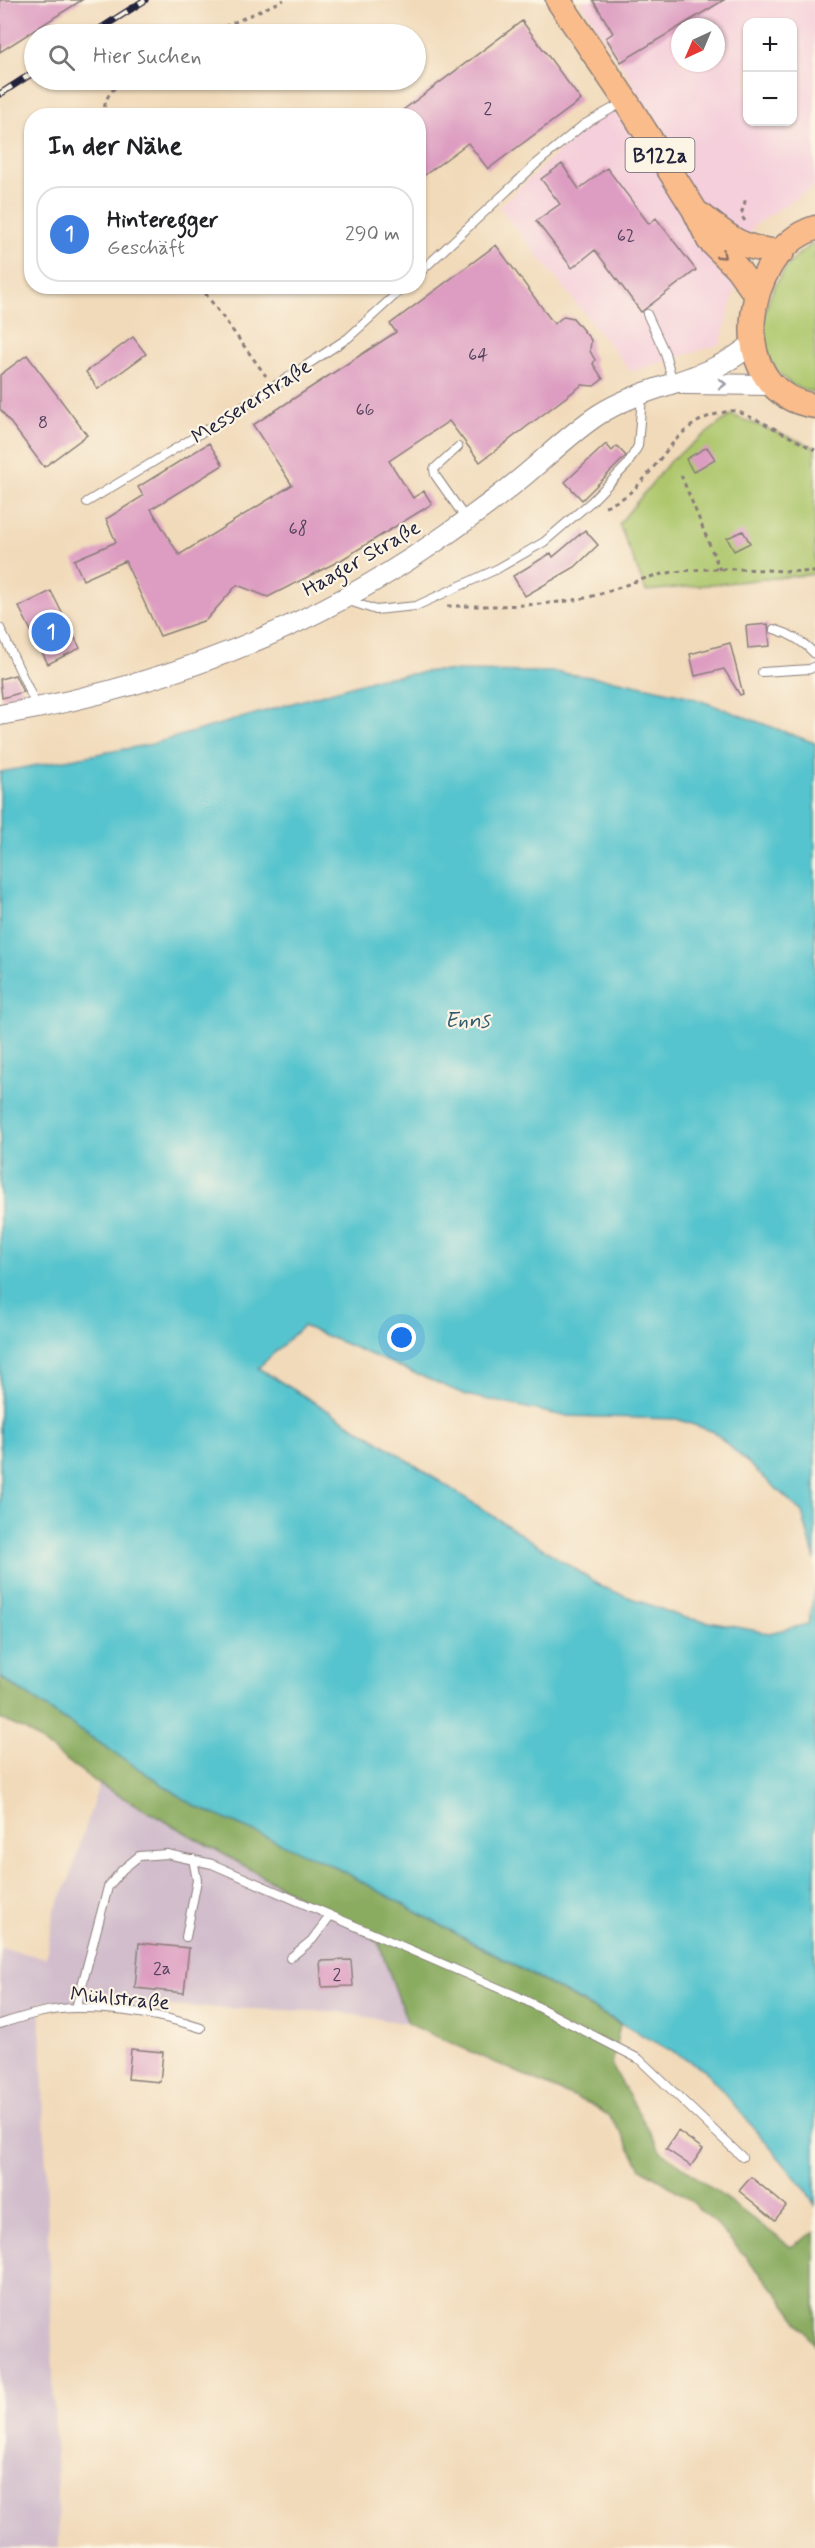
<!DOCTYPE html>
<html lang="de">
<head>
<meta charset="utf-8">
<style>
	body { margin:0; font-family:Mynerve,sans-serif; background:#f2f2f2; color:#202124 }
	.controls { position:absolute; right:18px; top:18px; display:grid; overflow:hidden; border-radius:12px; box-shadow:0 2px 4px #0004 }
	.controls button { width:54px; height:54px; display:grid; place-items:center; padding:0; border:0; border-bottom:2px solid #e0e0e0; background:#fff; color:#202124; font:30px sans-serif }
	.compass { position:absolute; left:671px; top:18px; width:54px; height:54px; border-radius:50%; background:#fff; box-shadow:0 2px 4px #0004; rotate:224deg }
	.you { position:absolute; left:402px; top:1338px; width:21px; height:21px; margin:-15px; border:4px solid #fff; border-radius:50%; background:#1a73e8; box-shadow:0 0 0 9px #1a73e833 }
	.badge { display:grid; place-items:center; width:39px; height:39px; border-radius:50%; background:#d93025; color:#fff; font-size:20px; font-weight:700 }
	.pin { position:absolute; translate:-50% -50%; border:3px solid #fff; box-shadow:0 2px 6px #0006 }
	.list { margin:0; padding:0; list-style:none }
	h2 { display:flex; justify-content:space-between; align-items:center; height:78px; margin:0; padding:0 24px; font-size:26px }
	h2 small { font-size:20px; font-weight:400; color:#757577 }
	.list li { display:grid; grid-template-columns:39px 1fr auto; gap:18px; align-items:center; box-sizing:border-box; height:96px; margin:0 12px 12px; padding:0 12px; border:2px solid #e0e0e0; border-radius:24px }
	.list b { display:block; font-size:22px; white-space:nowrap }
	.list p { margin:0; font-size:20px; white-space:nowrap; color:#757577 }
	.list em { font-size:20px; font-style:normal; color:#757577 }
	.icon { flex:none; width:33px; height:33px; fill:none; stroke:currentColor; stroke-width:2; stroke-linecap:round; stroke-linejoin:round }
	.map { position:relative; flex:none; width:815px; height:2548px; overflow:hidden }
	.search { position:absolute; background:#fff; box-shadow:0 2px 4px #0004; left:24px; top:24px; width:402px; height:66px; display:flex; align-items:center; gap:15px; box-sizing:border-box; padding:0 21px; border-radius:33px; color:#757577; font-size:22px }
	.panel { position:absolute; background:#fff; box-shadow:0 2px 4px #0004; left:24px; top:108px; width:402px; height:186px; border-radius:24px }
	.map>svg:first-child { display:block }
	.built { fill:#f5cfdb; fill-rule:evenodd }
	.industrial { fill:#d1bdcc }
	.green { fill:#aec76d; stroke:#687454; stroke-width:1.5 }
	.forest { fill:#8aac60; stroke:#56674e; stroke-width:1.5 }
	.water { fill:#57c4ce; stroke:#3c7384; stroke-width:1.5 }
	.building { fill:#dd9cc1 }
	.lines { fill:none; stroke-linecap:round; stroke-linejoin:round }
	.service-casing { stroke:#8a7e7a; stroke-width:10 }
	.tertiary-casing { stroke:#8a7e7a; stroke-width:22 }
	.primary-casing { stroke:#8a7e7a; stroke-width:27 }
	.path { stroke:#8a7e7a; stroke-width:3; stroke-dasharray:4.5 4.5; stroke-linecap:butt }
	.service { stroke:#fff; stroke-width:8 }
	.tertiary { stroke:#fff; stroke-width:20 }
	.primary { stroke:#fabc8b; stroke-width:24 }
	.rail-casing { stroke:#22223b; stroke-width:7 }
	.rail { stroke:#fcf5e5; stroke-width:4.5; stroke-dasharray:14; stroke-linecap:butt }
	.oneway { stroke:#8e6f63 }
	.oneway2 { stroke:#9c9ca7 }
	.labels { text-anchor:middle; stroke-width:4.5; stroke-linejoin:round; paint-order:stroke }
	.number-label { font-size:18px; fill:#51405c }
	.shield { fill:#fcf5e5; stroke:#63616e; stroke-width:1.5 }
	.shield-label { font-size:20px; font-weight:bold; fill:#22223b }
	.street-label { font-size:21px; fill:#22223b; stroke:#fcf5e5 }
	.water-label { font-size:22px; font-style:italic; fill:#355b6e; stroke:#fcf5e5 }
</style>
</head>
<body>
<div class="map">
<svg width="815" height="2548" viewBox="0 0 815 2548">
	<rect width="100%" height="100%" fill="#fcf5e5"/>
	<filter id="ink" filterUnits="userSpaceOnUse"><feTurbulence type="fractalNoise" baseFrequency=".0167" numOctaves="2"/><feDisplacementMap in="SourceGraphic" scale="12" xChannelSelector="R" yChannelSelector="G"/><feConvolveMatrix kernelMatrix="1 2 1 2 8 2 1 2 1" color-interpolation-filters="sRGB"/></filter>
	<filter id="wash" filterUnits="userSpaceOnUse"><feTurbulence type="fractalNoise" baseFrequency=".008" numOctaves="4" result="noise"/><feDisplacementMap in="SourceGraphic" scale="24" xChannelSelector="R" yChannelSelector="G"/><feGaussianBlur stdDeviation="1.35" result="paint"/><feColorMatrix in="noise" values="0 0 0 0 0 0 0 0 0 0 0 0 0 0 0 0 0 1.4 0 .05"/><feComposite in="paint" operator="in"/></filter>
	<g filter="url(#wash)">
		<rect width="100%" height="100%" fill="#f1daba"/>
		<path class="built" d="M580 0H815V186L753 226 720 344 631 372 499 207 633 83ZM748 22H792V122H748ZM680 27H716V63H680Z"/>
		<path class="industrial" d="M99 1784 378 1942 408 2024 338 2012 40 2002 59 2547 0 2548V1948L46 1958 54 1911 69 1880Z"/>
		<path class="green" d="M815 243V392C801 391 793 386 783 377 742 339 772 265 815 243Z
			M731 415 815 447V574L646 591 619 524 671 460Z"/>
		<path class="forest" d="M0 1677 195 1806 333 1866 620 2024 612 2066 660 2150 791 2247 815 2232V2345L777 2293 745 2256 715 2223 682 2194 641 2168 619 2129 608 2115 594 2106 408 2024 378 1941 99 1784 25 1730 0 1719Z"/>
		<path class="water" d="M432 671 554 672 620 681 688 696 815 743V1560L802 1512 714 1432 677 1419 564 1416 466 1395 303 1326 258 1368 378 1441 602 1587 682 1617 769 1633 808 1624 815 1588V2205L806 2190 704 2069 333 1866 195 1806 0 1677V772L152 744 375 679Z"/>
		<g id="blocks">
			<path class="building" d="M0 0H82L0 52Z
				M593 0H724L621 62 606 38 613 33Z
				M522 21 581 100 488 169 468 143 418 180V116H395Z
				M562 164 579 189 607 168 649 224 656 218 696 270 641 312 595 250 572 268 536 221 560 204 541 179Z
				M496 245 554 324 564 316 573 318 591 340 590 351 595 360 593 364 603 379 594 386 582 385 480 462 449 421 389 461 413 498 424 491 432 504 341 560 268 597 237 585 206 620 160 636 125 561 83 580 74 560 116 542 106 519 143 496 138 487 209 443 223 465 151 509 179 555 292 485 253 425 396 332 390 324Z
				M133 337 146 354 98 389 86 372Z
				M27 355 87 435 44 467 0 409V375Z
				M606 444 612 451 617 446 626 456 582 500 565 482Z
				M707 447 715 459 693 472 686 459Z
				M585 530 598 545 575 567 525 596 513 576 551 553 553 557Z
				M743 531 750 543 734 551 727 538Z
				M51 591 80 648 48 664 19 607Z
				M768 624 770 646 748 648 746 626Z
				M730 643 743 694 740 695 724 669 695 676 690 654Z
				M15 675 23 692 2 698 0 679Z
				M139 1943 189 1948 184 1993 135 1988Z
				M351 1960 353 1986 322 1987 320 1961Z
				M131 2049 163 2052 160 2082 128 2079Z
				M678 2131 703 2149 691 2166 666 2149Z
				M751 2177 786 2206 775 2220 739 2191Z"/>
		</g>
	</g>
	<g filter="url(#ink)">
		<use href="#blocks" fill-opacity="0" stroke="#8a7e7a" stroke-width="1.5"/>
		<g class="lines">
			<defs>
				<path id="service" d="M418 274 536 164 583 125 622 103
					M647 314 665 353 673 383
					M458 447 434 469 435 475 466 519
					M87 502 226 418 348 338 405 286
					M346 600 376 610 416 606 497 569 544 542 592 501 627 465 638 446 642 397
					M0 628 36 705
					M774 629C791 634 803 641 815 654
					M762 672 810 669 815 666
					M186 1937 197 1880 193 1859
					M290 1958 312 1940 330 1916
					M76 2008 108 1887 122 1870 139 1856 167 1854 212 1864 519 1997 639 2059 742 2157
					M0 2024C25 2016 51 2008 77 2008 118 2008 162 2015 201 2028"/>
				<path id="tertiary" d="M685 384 771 385
					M0 715C155 688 304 633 434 543 465 522 496 499 525 475 549 455 572 432 598 415 647 383 708 383 753 343"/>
				<path id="primary" d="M558 0 626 101 694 209 709 240 737 268 757 296
					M701 215C731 239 741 249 782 252
					M815 228C743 251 721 392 815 406"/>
			</defs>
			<use href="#service" class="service-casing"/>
			<use href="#tertiary" class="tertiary-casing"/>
			<use href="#primary" class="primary-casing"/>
			<path class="path" d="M208 34 284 0
				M103 116C105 97 110 90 125 80
				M745 221 741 215 746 198
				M200 286 266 376
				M681 475 720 570
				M605 506C654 492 664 427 717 414 723 413 730 410 735 411 760 419 791 438 815 450
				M447 606C494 606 539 607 585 598 613 592 637 578 668 573 715 565 767 571 815 572"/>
			<use href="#service" class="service"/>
			<use href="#tertiary" class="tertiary"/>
			<use href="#primary" class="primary"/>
			<defs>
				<path id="rail" d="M92 34 145 0
					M0 94 34 72"/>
			</defs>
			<use href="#rail" class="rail-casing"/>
			<use href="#rail" class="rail"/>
		</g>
		<defs><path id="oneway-chevron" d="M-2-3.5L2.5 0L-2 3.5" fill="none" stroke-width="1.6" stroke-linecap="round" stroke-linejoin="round" transform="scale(1.5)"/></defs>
		<use class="oneway" href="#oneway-chevron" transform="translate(722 255) rotate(43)"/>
		<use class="oneway2" href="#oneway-chevron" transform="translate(722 384)"/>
	</g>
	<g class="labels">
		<g class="number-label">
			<text x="488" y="114">2</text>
			<text x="626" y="241">62</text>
			<text x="478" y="360">64</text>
			<text x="365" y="415">66</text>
			<text x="43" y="428">8</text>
			<text x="298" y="534">68</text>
			<text x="162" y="1974">2a</text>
			<text x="337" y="1980">2</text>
		</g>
		<rect class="shield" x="625.5" y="138" width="69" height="34" rx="4.5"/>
		<g class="shield-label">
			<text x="660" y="162">B122a</text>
		</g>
		<g class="street-label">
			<text transform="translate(251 401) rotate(-33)" y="7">Messererstraße</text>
			<text transform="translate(361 558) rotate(-30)" y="7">Haager Straße</text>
			<text transform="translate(120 1998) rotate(5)" y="7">Mühlstraße</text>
		</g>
		<g class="water-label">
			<text x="467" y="1027">Enns</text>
		</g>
	</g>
</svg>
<div class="controls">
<button>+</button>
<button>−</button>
</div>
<svg class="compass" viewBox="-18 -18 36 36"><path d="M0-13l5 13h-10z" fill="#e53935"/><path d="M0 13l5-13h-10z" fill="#757577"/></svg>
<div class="you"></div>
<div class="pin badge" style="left:51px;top:632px;background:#3f7fe0">1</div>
<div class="search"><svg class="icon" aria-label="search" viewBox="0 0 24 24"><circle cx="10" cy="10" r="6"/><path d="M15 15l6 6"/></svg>Hier suchen</div>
<section class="panel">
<h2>In der Nähe<small></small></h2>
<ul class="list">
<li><span class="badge" style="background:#3f7fe0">1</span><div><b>Hinteregger</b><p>Geschäft</p></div><em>290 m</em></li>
</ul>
</section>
</div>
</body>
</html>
